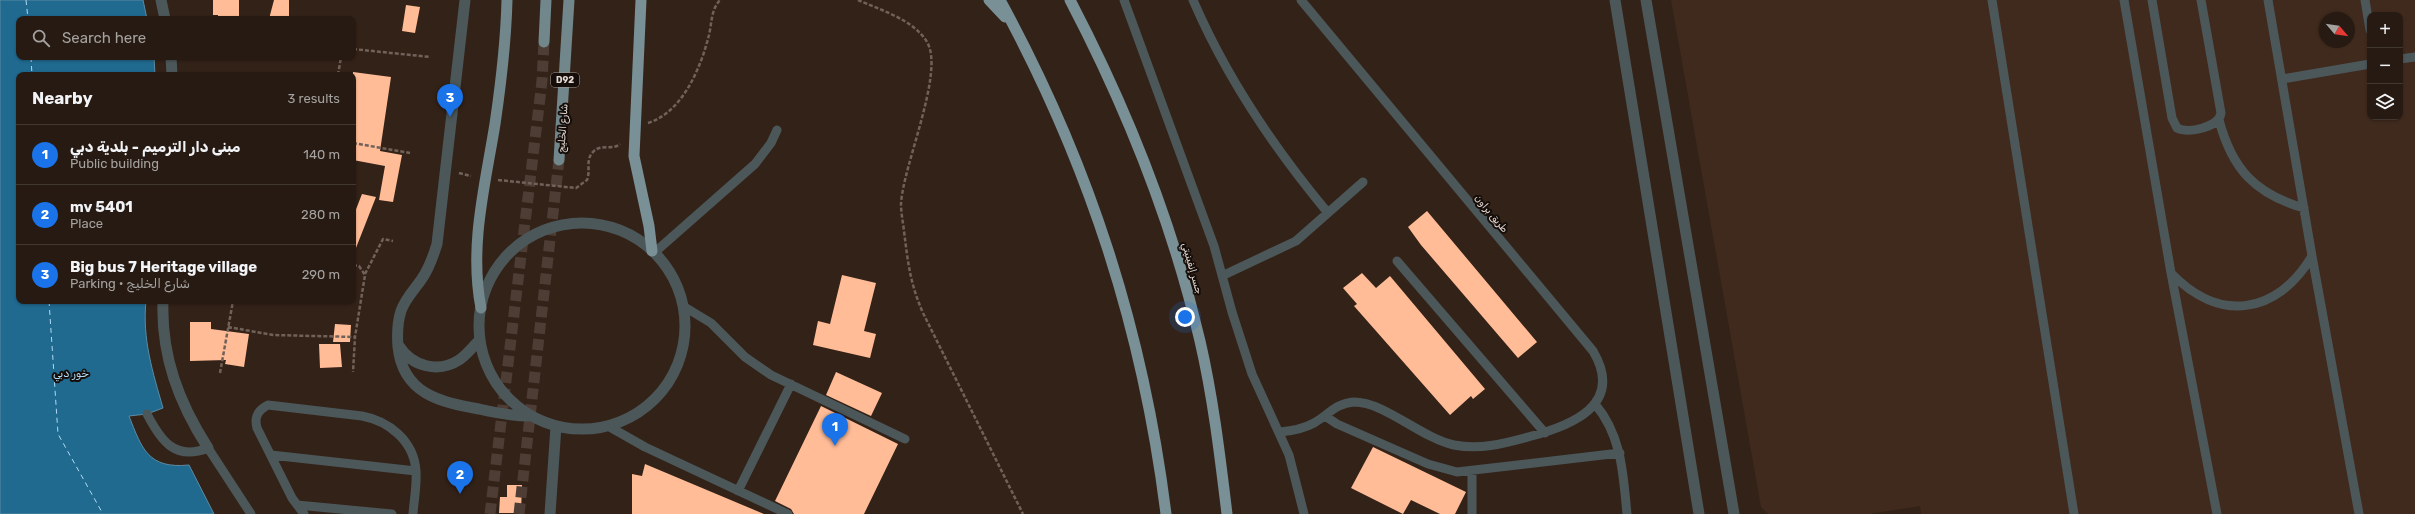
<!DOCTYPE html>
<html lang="en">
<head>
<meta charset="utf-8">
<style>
	body { margin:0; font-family:Rubik,Vazirmatn,sans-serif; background:#2e231b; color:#f1f3f6 }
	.controls { position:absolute; right:12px; top:12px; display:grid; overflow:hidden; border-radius:8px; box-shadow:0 1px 3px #0004 }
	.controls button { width:36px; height:36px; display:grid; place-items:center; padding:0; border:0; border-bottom:1px solid #423832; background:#261a12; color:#f1f3f6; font:20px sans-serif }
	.compass { position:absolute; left:2319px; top:12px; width:36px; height:36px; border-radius:50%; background:#261a12; box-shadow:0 1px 3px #0004; rotate:119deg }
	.you { position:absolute; left:1185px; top:317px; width:14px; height:14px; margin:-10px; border:3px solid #fff; border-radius:50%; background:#1a73e8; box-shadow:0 0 0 6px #1a73e833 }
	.badge { display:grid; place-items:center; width:26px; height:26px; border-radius:50%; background:#1a73e8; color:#fff; font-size:13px; font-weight:700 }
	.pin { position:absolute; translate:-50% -33px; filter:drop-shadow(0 1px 2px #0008) }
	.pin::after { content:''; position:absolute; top:21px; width:14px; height:12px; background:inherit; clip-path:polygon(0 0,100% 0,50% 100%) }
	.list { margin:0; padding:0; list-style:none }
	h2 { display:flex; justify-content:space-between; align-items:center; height:52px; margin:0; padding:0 16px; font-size:17px }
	h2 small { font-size:13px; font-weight:400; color:#a4a19f }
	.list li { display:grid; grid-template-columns:26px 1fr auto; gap:12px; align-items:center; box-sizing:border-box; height:60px; padding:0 16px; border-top:1px solid #423832 }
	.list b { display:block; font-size:15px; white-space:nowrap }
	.list p { margin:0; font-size:13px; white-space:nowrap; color:#a4a19f }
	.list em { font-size:13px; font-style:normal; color:#a4a19f }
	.icon { flex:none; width:22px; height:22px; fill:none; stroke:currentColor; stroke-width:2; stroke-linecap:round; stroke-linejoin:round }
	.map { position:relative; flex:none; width:2415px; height:514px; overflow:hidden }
	.search { position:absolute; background:#261a12; box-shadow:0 1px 3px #0004; left:16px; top:16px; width:340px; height:44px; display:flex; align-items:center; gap:10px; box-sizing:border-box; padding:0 14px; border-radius:8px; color:#a4a19f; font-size:15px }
	.panel { position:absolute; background:#261a12; box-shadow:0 1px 3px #0004; left:16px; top:72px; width:340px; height:232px; border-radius:8px }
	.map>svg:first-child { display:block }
	.built { fill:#402a1d; fill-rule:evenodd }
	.water { fill:#20698f; stroke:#5b8ba3 }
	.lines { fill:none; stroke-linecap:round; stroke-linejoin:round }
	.ferry { stroke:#b0daf5; stroke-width:1; stroke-dasharray:5 4; stroke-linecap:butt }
	.building { fill:#ffbc97 }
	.primary-tunnel { stroke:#4e3d34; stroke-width:11; stroke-dasharray:11 5.5; stroke-linecap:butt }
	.path { stroke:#716259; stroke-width:2.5; stroke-dasharray:4 2; stroke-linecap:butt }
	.service { stroke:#4c575a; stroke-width:9 }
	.pedestrian { stroke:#4c575a; stroke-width:11 }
	.minor { stroke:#4c575a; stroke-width:11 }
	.tertiary { stroke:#4c575a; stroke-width:11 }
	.primary { stroke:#71878c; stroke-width:11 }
	.trunk { stroke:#789096; stroke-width:11 }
	.labels { text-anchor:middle; stroke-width:4; stroke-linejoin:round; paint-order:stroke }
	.shield { fill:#150d09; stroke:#a79c96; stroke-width:1 }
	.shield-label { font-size:9px; font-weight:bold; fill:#e5d9d3 }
	.street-label { font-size:10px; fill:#e5d9d3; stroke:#150d09 }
	.water-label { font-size:11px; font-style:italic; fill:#b0daf5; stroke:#150d09 }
</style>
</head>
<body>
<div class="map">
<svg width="2415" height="514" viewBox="0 0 2415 514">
	<rect width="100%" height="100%" fill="#332218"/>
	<path class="built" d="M1671 0H2415V514H1921L1920 506 1869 514H1768L1761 507ZM2370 15H2400V117H2370ZM2325 18H2349V42H2325Z"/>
	<path class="water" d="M0 0H143L147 19H19V57H154L155 75H19V301H146C142 339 153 373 163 408L147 414 129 416C142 449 148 469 189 465L214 514H0Z"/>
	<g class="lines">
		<path class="ferry" d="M26 0 28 19
			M31 57 32 75
			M49 301 58 434 103 514"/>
	</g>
	<path class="building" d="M213 0H239V19H218V15H213Z
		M274 0H289V19H269Z
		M406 5 420 7 415 33 402 31Z
		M353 72 391 77 380 151 402 155 393 202 379 200 385 166 353 160Z
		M362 194 376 197 354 253 353 217Z
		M1427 211 1537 342 1518 358 1421 245 1408 227Z
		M1362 273 1376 288 1390 276 1485 389 1473 399 1471 396 1450 415 1354 306 1357 304 1343 288Z
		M842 275 876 283 864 331 876 334 870 358 813 345 818 321 830 324Z
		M190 322H211V329L249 334 244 367 225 364 226 360 190 361Z
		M335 324 351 325 350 342H333Z
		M319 344H340L342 367 320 368Z
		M836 372 882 393 871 416 826 395Z
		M821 406 898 444 864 514H794L791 509 775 501Z
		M1373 447 1466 492 1455 514H1440L1411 500 1403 514 1351 488Z
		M645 464 764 514H632V474L642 476Z
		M507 485H522L521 513H499L500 497H507Z"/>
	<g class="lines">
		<path class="primary-tunnel" d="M490 514 542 81 544 42
			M519 514 559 160"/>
		<path class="path" d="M858 0C880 10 913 19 927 42 945 72 903 165 901 204 901 213 903 222 904 231 908 263 910 283 923 313L1023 514
			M353 49 430 57
			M338 75 341 57
			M648 123C683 112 701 67 709 35 712 22 711 10 720 0
			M353 143 410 153
			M459 173 471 176
			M498 180 576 188 587 180C591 170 585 160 593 152 601 143 612 151 620 144
			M353 265 359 266 365 275 355 337 353 372
			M365 274 383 239 393 241
			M228 327 273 335 355 337
			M220 373 233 301"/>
		<path class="service" d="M1124 0 1214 246 1232 312 1252 374 1289 455 1304 514
			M1193 0C1227 79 1273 147 1328 213
			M1992 0 2074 514
			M2124 0 2171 273 2217 514
			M2152 0 2172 118 2177 128C2189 134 2219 127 2221 113L2201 0
			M2268 0 2312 256 2359 514
			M2365 0 2370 30
			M2400 59 2415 57
			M2282 79 2370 64
			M2219 120C2232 169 2255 194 2304 208
			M654 253 755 164 771 143 777 130
			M1397 261 1545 433
			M2171 273C2219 323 2277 315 2312 256
			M1224 275 1296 241 1363 182
			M683 306 711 323 745 357 771 375 905 439
			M1595 404C1622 436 1623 474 1627 514
			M147 414C161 441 175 461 208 448L251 514
			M1325 416 1337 424 1428 464 1457 472 1620 453
			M608 426 645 447 788 514
			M1280 432C1292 431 1303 429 1314 423 1328 415 1336 403 1354 402 1385 402 1421 438 1454 445 1480 450 1502 444 1528 437 1571 426 1625 405 1593 351L1301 0
			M271 455 416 471
			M738 491 791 384
			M297 505 392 514
			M304 514 292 498 257 428C254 417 258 410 268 405L362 416C389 421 414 441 416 471 417 485 414 500 413 514
			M1472 514V472"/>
		<path class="pedestrian" d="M161 0 165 19
			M171 57 172 75
			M163 301C161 356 179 403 208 448"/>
		<path class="minor" d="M465 0 437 244C433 257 429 269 421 280 414 290 405 299 401 311 397 323 397 334 398 347 403 394 440 402 479 409 496 413 513 416 530 416
			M479 326a103 103 0 1 1 206 0a103 103 0 1 1-206 0Z
			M399 346C412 367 439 373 459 360 467 355 473 346 480 340
			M550 514 556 426"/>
		<path class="tertiary" d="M1615 0 1699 514
			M1646 0 1734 514"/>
		<path class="primary" d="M544 42 546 0
			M559 160 569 0
			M481 308C469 246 485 186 495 124 501 83 506 41 507 0"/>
		<path class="trunk" d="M641 0 634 156 649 226 652 251
			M989 0 1005 17
			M1000 0C1089 163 1143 330 1166 514
			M1070 0C1127 109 1172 221 1200 341 1213 397 1220 456 1227 514"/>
	</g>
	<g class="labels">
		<rect class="shield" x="551" y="73" width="28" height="14" rx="3"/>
		<g class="shield-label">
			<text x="565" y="83">D92</text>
		</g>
		<g class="street-label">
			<text transform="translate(562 128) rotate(-86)" y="4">شارع الخليج</text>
			<text transform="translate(1492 213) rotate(50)" y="4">طريق براون</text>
			<text transform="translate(1193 268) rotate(74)" y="4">جسر إنفينيتي</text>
		</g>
		<g class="water-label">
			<text x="71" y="377">خور دبي</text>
		</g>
	</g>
</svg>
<div class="controls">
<button>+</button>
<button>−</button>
<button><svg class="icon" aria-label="layers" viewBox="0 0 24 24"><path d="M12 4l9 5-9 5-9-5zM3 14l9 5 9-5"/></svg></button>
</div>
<svg class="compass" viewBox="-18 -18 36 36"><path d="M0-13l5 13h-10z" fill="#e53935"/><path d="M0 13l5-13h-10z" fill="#a4a19f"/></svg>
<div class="you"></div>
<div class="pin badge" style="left:835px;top:446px">1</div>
<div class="pin badge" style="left:460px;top:494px">2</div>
<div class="pin badge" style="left:450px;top:117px">3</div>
<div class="search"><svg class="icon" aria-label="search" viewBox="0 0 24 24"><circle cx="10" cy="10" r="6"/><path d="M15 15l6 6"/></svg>Search here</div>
<section class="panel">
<h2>Nearby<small>3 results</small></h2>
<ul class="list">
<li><span class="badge">1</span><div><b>مبنى دار الترميم - بلدية دبي</b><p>Public building</p></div><em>140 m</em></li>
<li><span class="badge">2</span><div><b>mv 5401</b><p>Place</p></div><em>280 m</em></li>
<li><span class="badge">3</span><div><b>Big bus 7 Heritage village</b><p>Parking · شارع الخليج</p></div><em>290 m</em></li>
</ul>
</section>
</div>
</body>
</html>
